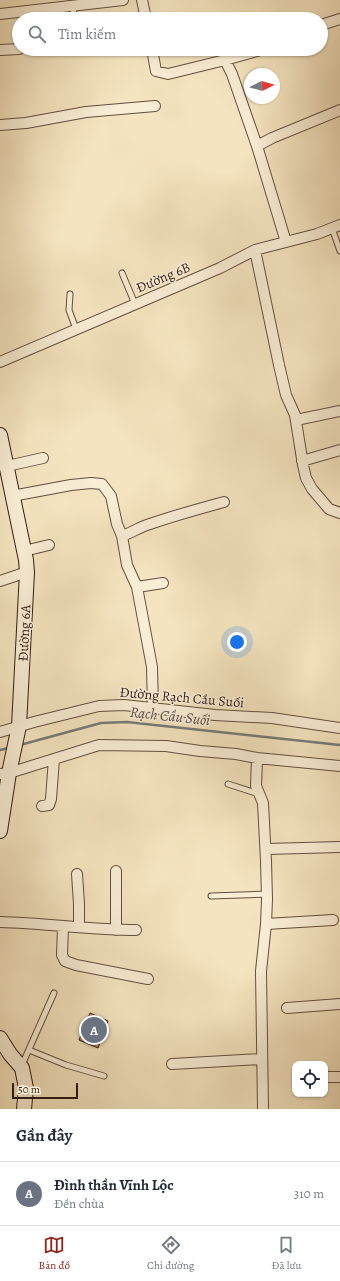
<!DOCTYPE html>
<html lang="vi">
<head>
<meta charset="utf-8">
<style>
	body { margin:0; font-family:Alegreya,serif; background:#f6f6f7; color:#1f2937 }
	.controls { position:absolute; right:12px; bottom:12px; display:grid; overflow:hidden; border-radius:8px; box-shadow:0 1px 3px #0004 }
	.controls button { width:36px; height:36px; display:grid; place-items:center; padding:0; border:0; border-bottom:1px solid #e0e1e3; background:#fff; color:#1f2937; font:20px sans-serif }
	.compass { position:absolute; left:244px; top:68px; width:36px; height:36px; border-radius:50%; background:#fff; box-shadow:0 1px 3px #0004; rotate:85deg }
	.scale { position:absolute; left:12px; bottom:10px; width:66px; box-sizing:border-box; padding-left:4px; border:2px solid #331d15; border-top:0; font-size:11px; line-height:14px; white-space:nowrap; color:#331d15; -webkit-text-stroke:3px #f8edd5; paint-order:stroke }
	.you { position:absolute; left:237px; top:642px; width:14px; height:14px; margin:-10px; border:3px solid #fff; border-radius:50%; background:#1a73e8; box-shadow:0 0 0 6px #1a73e833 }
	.badge { display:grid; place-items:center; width:26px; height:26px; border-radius:50%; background:#8f2418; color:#fff; font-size:13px; font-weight:700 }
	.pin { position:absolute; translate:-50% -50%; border:2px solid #fff; box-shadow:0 1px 4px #0006 }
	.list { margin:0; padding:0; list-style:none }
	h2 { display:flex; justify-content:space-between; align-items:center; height:52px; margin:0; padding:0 16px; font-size:17px }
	h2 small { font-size:13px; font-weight:400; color:#747a83 }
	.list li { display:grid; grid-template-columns:26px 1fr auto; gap:12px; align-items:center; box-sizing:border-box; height:64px; padding:0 16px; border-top:1px solid #e0e1e3 }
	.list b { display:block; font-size:15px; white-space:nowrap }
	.list p { margin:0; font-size:13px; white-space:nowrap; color:#747a83 }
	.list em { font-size:13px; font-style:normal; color:#747a83 }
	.icon { flex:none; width:22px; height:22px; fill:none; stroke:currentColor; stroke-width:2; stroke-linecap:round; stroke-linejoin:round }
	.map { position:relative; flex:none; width:340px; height:1109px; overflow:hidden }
	.search { position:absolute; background:#fff; box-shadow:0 1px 3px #0004; left:12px; right:12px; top:12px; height:44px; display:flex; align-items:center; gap:10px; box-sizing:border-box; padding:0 14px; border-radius:22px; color:#747a83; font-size:15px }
	.sheet { height:116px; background:#fff }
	nav { display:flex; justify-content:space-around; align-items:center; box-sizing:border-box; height:56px; border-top:1px solid #e0e1e3; background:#fff; font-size:11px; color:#747a83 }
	nav a { display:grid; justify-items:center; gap:2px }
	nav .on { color:#8f2418 }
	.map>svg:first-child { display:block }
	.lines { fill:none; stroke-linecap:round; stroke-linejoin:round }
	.stream { stroke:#747c79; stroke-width:2.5 }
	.building { fill:#d48d6b; stroke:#331d15 }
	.lane-casing { stroke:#634f40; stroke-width:7 }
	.street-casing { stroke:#634f40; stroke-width:12 }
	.secondary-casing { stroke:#331d15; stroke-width:16 }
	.lane { stroke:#f8edd5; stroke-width:5 }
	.street { stroke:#f8edd5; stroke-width:10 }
	.secondary { stroke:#f8edd5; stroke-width:14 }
	.labels { text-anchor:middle; stroke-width:3; stroke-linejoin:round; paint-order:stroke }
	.street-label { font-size:14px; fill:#331d15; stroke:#f8edd5 }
	.water-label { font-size:15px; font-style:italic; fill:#534d47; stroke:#f8edd5 }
</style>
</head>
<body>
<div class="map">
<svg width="340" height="1109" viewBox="0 0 340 1109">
	<rect width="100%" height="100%" fill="#f4e4bf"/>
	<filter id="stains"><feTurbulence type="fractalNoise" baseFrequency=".005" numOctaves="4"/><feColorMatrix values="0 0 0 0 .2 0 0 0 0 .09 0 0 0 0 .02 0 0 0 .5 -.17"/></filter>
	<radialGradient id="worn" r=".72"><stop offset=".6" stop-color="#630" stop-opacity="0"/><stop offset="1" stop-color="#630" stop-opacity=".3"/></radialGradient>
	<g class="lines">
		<path class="stream" d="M20 745 101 723 127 722 340 745
			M0 750 9 748"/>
	</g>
	<path class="building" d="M90 1013 108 1021 98 1048 79 1040Z"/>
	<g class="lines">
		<defs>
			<path id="lane" d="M73 6 74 19
				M76 49 77 50
				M332 228 340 251
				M122 273 135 304
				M70 294 69 310 76 329
				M228 784 259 794
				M211 896 267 894
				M29 1050 66 1065 104 1076
				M22 1065 54 993"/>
			<path id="street" d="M142 0 146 19
				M0 14 123 0
				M321 25 340 19
				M152 49 156 71 168 74 225 60 264 49
				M0 50 19 49
				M225 60 232 74 257 146
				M0 125 26 123 86 112 155 106
				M286 242 257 146 272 138 340 110
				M255 250 279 365 286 395 295 415 303 465 306 478 312 489 329 509 340 513
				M0 362 220 268 255 250 317 234 340 225
				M296 420 340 411
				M302 461 340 450
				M7 466 43 458
				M12 496 71 485 91 483 102 484 111 496 117 524 122 536 127 565 137 587 163 583
				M122 536C131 533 138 528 147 525 173 516 198 509 224 502
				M24 551 49 545
				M0 581 27 572
				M137 587 152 667 153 708
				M0 732 34 722 99 706 124 705 215 715 272 718 340 728
				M257 758 256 786 263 803 266 861 267 899 266 924
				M0 774 9 773 99 745 166 746 200 751 236 754 257 758 340 766
				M42 806 49 805 51 799 54 759
				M266 849 340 847
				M77 874 79 904V927
				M0 922C46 923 91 930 136 930
				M63 926 62 955 65 961 76 965 148 979
				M116 930V871
				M287 1008 340 1004
				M172 1064 262 1059
				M328 1077H340
				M263 1109 261 971 266 924 333 920"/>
			<path id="secondary" d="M0 435 26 560 27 572 19 726 9 773 0 831
				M0 1038 10 1054 22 1068 26 1088 24 1109"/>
		</defs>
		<use href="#lane" class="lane-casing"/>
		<use href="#street" class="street-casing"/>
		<use href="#secondary" class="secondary-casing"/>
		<use href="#lane" class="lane"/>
		<use href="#street" class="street"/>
		<use href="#secondary" class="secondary"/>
	</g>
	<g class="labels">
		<g class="street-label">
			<text transform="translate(163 277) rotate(-23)" y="5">Đường 6B</text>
			<text transform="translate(24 633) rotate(-87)" y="5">Đường 6A</text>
			<text transform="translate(182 697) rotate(5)" y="5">Đường Rạch Cầu Suối</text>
		</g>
		<g class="water-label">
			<text transform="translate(170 716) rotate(6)" y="5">Rạch Cầu Suối</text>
		</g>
	</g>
	<rect width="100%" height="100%" filter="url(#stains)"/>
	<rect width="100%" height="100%" fill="url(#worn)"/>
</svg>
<div class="controls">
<button><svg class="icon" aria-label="locate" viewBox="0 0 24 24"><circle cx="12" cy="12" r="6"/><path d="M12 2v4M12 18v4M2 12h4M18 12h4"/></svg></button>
</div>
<svg class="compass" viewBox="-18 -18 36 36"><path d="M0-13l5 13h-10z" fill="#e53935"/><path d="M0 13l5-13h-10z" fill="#747a83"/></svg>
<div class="scale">50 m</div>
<div class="you"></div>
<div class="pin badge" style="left:94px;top:1030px;background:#6b7280">A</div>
<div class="search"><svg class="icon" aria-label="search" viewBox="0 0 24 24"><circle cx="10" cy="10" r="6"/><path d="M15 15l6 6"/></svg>Tìm kiếm</div>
</div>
<section class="sheet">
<h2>Gần đây<small></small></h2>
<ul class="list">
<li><span class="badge" style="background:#6b7280">A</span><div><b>Đình thần Vĩnh Lộc</b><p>Đền chùa</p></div><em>310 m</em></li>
</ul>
</section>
<nav>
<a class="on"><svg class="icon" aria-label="map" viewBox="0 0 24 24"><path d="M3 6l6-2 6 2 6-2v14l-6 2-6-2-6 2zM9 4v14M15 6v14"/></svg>Bản đồ</a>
<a><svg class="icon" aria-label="directions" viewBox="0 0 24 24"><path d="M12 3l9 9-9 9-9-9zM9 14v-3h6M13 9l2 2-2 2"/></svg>Chỉ đường</a>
<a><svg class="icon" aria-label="saved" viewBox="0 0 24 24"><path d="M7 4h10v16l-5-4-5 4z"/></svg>Đã lưu</a>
</nav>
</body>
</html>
